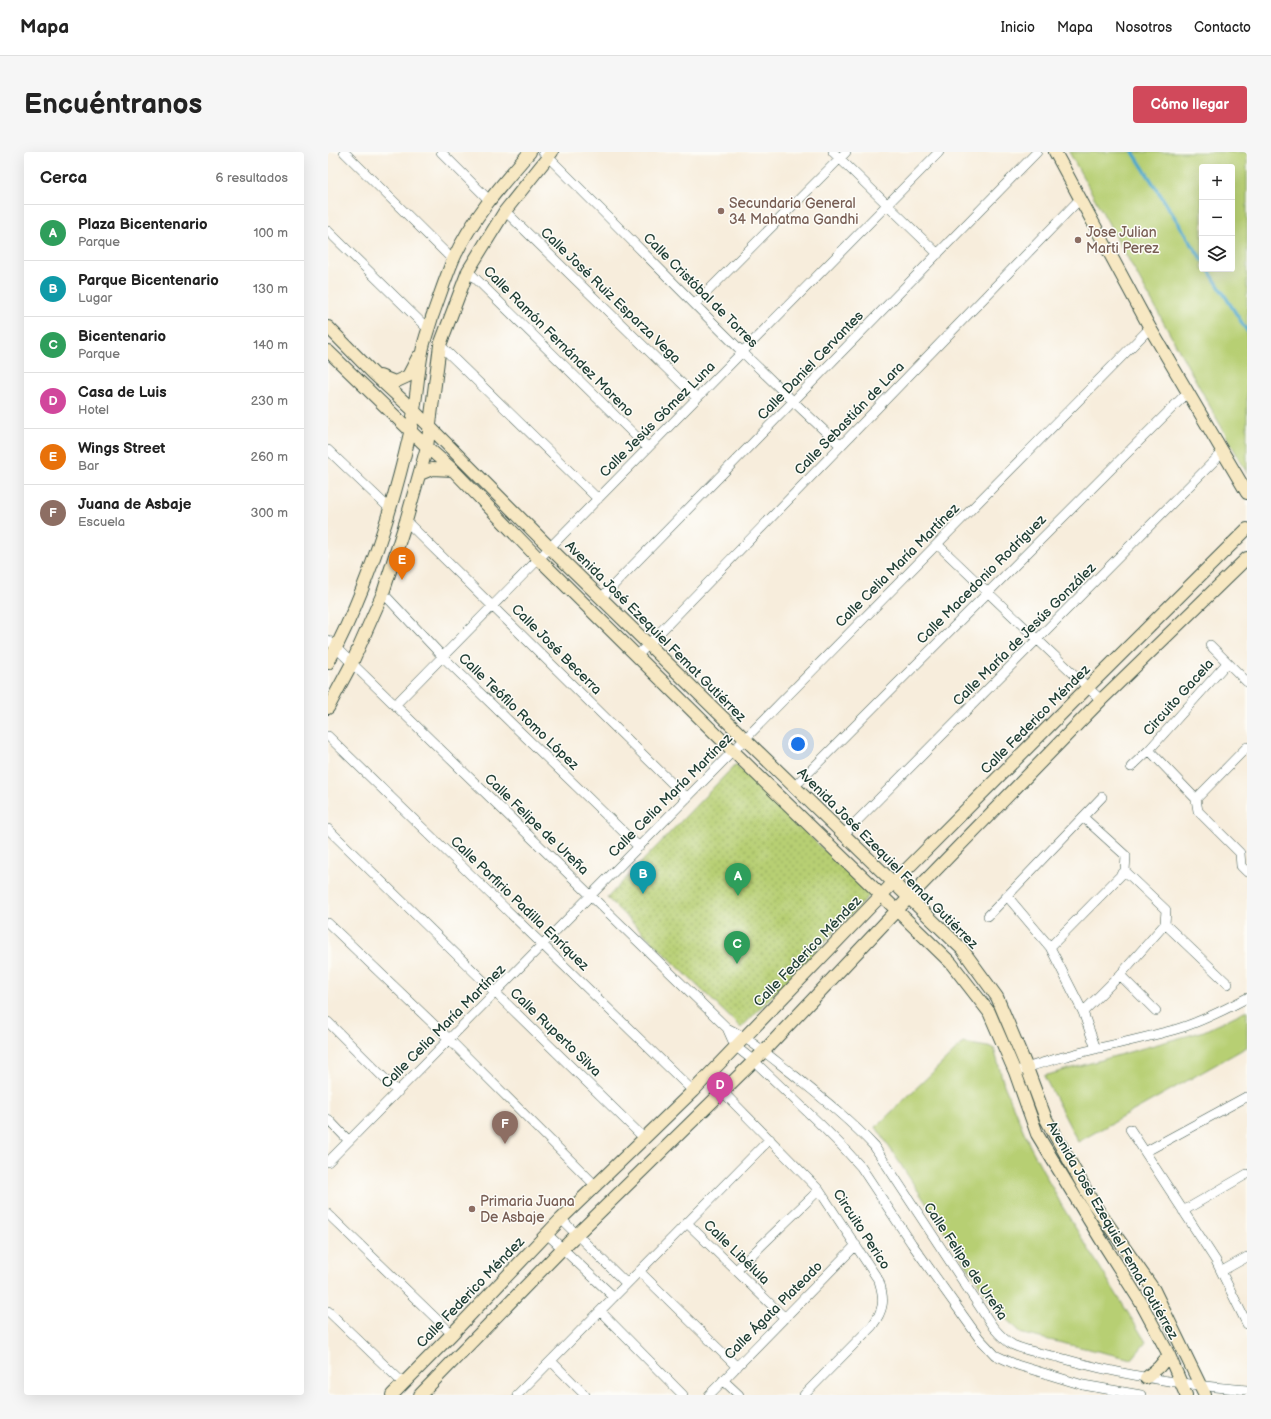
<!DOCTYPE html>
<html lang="es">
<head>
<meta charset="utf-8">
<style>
	body { margin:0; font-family:"Balsamiq Sans",sans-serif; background:#f6f6f6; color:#222 }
	.controls { position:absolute; right:12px; top:12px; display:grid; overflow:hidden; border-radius:4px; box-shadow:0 4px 16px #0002 }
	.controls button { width:36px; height:36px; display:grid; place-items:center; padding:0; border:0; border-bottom:1px solid #e0e0e0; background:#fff; color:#222; font:20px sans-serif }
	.you { position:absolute; left:470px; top:592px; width:14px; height:14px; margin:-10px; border:3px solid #fff; border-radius:50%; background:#1a73e8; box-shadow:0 0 0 6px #1a73e833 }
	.badge { display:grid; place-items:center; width:26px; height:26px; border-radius:50%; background:#d1495b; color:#fff; font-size:13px; font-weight:700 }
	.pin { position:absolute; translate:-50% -33px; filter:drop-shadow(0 1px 2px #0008) }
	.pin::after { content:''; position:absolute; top:21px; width:14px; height:12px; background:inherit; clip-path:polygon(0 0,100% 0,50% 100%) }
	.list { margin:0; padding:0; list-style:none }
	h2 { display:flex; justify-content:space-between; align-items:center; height:52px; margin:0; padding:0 16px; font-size:17px }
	h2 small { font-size:13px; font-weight:400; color:#767676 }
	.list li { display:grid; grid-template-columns:26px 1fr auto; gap:12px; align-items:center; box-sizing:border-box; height:56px; padding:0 16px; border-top:1px solid #e0e0e0 }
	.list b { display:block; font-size:15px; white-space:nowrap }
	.list p { margin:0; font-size:13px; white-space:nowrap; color:#767676 }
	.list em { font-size:13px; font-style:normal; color:#767676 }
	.icon { flex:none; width:22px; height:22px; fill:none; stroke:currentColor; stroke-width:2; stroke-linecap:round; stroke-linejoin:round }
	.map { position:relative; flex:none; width:919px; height:1243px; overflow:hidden; border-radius:4px }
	header { display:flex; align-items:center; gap:24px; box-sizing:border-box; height:56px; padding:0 20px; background:#fff; border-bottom:1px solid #e0e0e0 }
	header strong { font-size:19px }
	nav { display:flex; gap:22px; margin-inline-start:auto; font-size:14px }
	.intro { display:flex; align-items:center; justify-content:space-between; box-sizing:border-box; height:96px; padding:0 24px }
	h1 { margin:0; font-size:28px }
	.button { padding:10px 18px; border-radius:4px; background:#d1495b; color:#fff; font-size:14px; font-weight:700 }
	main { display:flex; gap:24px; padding:0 24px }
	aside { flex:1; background:#fff; border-radius:4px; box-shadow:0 4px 16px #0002 }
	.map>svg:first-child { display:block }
	.grass { fill:#b7cf73; stroke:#6b8654; fill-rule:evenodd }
	.park { fill:url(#park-dots); stroke:#6b8654 }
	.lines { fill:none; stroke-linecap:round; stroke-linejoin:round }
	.stream { stroke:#4da8cb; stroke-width:3.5 }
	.street-casing { stroke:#3f574d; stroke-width:10 }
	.secondary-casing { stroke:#3f574d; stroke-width:14 }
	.street { stroke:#fff; stroke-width:9 }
	.secondary { stroke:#f7e8c3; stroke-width:12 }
	.education-dot { fill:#8d6e63; stroke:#fdfcf7; stroke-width:1.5 }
	.labels { text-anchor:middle; stroke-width:3; stroke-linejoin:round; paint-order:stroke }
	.education-label { font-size:14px; fill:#785e54; stroke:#fdfcf7; text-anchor:start }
	.street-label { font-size:14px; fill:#1f3d34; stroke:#fdfcf7 }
</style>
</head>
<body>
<header>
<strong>Mapa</strong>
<nav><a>Inicio</a><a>Mapa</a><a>Nosotros</a><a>Contacto</a></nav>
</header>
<div class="intro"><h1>Encuéntranos</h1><a class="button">Cómo llegar</a></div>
<main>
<aside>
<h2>Cerca<small>6 resultados</small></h2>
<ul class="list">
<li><span class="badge" style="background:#2e9e5b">A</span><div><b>Plaza Bicentenario</b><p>Parque</p></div><em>100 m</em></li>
<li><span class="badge" style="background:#0f9aa8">B</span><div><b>Parque Bicentenario</b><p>Lugar</p></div><em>130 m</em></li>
<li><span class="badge" style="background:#2e9e5b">C</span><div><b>Bicentenario</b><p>Parque</p></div><em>140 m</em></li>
<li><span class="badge" style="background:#d1479c">D</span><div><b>Casa de Luis</b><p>Hotel</p></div><em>230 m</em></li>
<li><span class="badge" style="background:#e8710a">E</span><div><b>Wings Street</b><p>Bar</p></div><em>260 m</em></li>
<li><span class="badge" style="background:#8d6e63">F</span><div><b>Juana de Asbaje</b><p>Escuela</p></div><em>300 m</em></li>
</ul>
</aside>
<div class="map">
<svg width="919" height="1243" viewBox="0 0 919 1243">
	<defs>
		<pattern id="park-dots" width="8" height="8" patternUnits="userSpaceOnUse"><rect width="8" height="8" fill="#b7cf73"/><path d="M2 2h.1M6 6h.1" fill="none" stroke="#94a95f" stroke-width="1.8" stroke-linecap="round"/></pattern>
	</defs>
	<rect width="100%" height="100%" fill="#fdfcf7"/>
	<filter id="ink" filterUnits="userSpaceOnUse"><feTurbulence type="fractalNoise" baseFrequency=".025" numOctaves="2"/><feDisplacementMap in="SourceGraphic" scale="8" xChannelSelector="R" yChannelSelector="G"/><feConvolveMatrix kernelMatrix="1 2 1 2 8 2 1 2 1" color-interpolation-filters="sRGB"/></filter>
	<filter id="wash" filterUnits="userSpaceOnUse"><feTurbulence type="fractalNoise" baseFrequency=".012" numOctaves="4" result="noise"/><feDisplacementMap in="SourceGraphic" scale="16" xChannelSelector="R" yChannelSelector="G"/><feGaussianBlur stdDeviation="0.9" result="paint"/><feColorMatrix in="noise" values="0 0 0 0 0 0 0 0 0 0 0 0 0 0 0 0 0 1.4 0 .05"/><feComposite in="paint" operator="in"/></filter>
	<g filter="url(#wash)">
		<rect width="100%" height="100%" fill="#f7eddc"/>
		<path class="grass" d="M741 0H919V321ZM874 15H904V117H874Z
			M919 858V895L750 990 716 924 876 879Z
			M635 891 666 896 676 933 702 994 734 1054 818 1190 804 1207 695 1182 669 1159 548 975Z"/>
		<path class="park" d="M408 612 542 743 413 876 279 746Z"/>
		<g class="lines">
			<path class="stream" d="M805 0 874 108
				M880 117 919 179"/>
		</g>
	</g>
	<g filter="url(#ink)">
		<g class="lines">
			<defs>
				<path id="street" d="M16 0 125 108
					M113 0 161 48
					M215 0C315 98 410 200 513 294
					M505 0 610 102
					M177 59 369 246
					M0 79 100 177
					M140 119 320 296
					M367 152 518 0
					M112 193 270 347
					M0 298 61 356
					M78 369 359 646
					M609 392 773 548
					M55 441 115 505 311 695
					M274 445 709 0
					M0 488 399 876C424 888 445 907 467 924 494 946 522 968 546 994L665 1175C671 1182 677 1189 685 1193 698 1199 716 1202 729 1205 792 1223 855 1233 919 1238
					M882 493 919 530
					M309 504 752 47
					M67 553 611 0
					M0 584 365 939
					M821 598 868 647 870 659 912 701 913 714 919 720
					M803 615 821 598 899 511
					M467 634 860 240
					M868 647 919 595
					M0 677 316 986
					M516 682 895 300
					M679 744 722 795 755 860 768 897
					M660 764 774 645
					M0 771 121 887 268 1034
					M837 772 900 832
					M722 795 797 719
					M792 823 828 859
					M755 860 792 823 837 772 838 758 797 719 798 704 755 665
					M0 870 70 940
					M399 876 407 894 426 909 491 971 513 993 533 1015 584 1092 651 1186 667 1203 689 1213 755 1233 813 1243
					M687 920C740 900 798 892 852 876 875 869 898 857 919 846
					M395 940 491 1038 551 1129C557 1148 556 1158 544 1174L476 1243
					M0 967 21 989
					M802 977 888 1109 919 1172
					M817 1000 918 945 919 946
					M0 1010 822 176
					M855 1059 919 1022
					M0 1062 124 1182
					M233 1067 298 1131
					M359 1071 457 1166
					M219 1082 286 1145
					M408 1118 491 1038
					M311 1119 409 1215
					M894 1119 919 1105
					M0 1159 75 1231
					M272 1159 355 1243
					M223 1209 257 1243
					M395 1228 411 1243
					M189 1243 442 987
					M381 1243 528 1093"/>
				<path id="secondary" d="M727 0 822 176 919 341
					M0 175 45 221 86 259 222 396 417 587 634 797 669 845 699 916 718 967 765 1051 826 1138 877 1243
					M0 199 99 295 125 318 211 407 405 599 623 811 661 860 687 920 709 982 772 1086 812 1149 841 1203 858 1243
					M52 224 67 230 80 224 90 205
					M92 322 104 317 125 318
					M0 511C38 440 64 359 82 281 88 254 89 227 94 200 96 188 101 176 104 165 111 146 117 127 125 108 143 68 173 33 202 0
					M0 556 24 511 55 441 78 369 99 295 112 193 140 119 177 59 224 0
					M818 1226 831 1215 841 1203
					M64 1243 124 1182 233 1067 365 939 566 730 760 535 919 377
					M92 1243 234 1097 436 899 570 757 773 548 919 406"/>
			</defs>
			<use href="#street" class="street-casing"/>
			<use href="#secondary" class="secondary-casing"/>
			<use href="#street" class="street"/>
			<use href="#secondary" class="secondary"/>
		</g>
	</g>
	<g class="education-dot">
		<circle cx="393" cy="59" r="4"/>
		<circle cx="750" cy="88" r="4"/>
		<circle cx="144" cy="1057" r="4"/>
	</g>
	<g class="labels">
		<g class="education-label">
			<text x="401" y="56">Secundaria General<tspan x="401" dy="16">34 Mahatma Gandhi</tspan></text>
			<text x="758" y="85">Jose Julian<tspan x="758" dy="16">Marti Perez</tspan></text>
			<text x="152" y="1054">Primaria Juana<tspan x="152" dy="16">De Asbaje</tspan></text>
		</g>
		<g class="street-label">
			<text transform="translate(373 138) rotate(45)" y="5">Calle Cristóbal de Torres</text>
			<text transform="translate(283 143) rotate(44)" y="5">Calle José Ruiz Esparza Vega</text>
			<text transform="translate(231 189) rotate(45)" y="5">Calle Ramón Fernández Moreno</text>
			<text transform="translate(482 213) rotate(-46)" y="5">Calle Daniel Cervantes</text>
			<text transform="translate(521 266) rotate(-46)" y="5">Calle Sebastián de Lara</text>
			<text transform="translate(329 267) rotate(-45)" y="5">Calle Jesús Gómez Luna</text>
			<text transform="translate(569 413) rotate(-45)" y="5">Calle Celia María Martínez</text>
			<text transform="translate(653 427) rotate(-45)" y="5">Calle Macedonio Rodríguez</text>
			<text transform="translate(328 479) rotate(45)" y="5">Avenida José Ezequiel Femat Gutiérrez</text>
			<text transform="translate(696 482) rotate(-45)" y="5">Calle María de Jesús González</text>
			<text transform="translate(229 497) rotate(45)" y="5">Calle José Becerra</text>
			<text transform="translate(850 545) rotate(-48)" y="5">Circuito Gacela</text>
			<text transform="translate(191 559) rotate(44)" y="5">Calle Teófilo Romo López</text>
			<text transform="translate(707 567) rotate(-45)" y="5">Calle Federico Méndez</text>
			<text transform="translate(342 643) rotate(-45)" y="5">Calle Celia María Martínez</text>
			<text transform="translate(209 672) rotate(44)" y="5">Calle Felipe de Ureña</text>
			<text transform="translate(560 706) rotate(45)" y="5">Avenida José Ezequiel Femat Gutiérrez</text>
			<text transform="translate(192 751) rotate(44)" y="5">Calle Porfirio Padilla Enríquez</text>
			<text transform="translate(479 799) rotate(-46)" y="5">Calle Federico Méndez</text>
			<text transform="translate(115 874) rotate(-45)" y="5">Calle Celia María Martínez</text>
			<text transform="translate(228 880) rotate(44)" y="5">Calle Ruperto Silva</text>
			<text transform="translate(534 1077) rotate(57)" y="5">Circuito Perico</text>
			<text transform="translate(785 1078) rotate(60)" y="5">Avenida José Ezequiel Femat Gutiérrez</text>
			<text transform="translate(409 1100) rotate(44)" y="5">Calle Libélula</text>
			<text transform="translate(638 1109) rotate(56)" y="5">Calle Felipe de Ureña</text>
			<text transform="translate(142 1140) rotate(-46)" y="5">Calle Federico Méndez</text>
			<text transform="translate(445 1158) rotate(-45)" y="5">Calle Ágata Plateado</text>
		</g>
	</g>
</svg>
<div class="controls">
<button>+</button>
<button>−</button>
<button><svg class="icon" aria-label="layers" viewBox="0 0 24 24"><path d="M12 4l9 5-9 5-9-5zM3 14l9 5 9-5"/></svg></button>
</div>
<div class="you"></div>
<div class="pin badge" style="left:410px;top:744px;background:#2e9e5b">A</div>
<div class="pin badge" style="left:315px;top:742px;background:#0f9aa8">B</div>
<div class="pin badge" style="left:409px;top:812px;background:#2e9e5b">C</div>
<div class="pin badge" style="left:392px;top:953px;background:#d1479c">D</div>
<div class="pin badge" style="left:74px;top:428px;background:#e8710a">E</div>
<div class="pin badge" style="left:177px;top:992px;background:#8d6e63">F</div>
</div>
</main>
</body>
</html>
